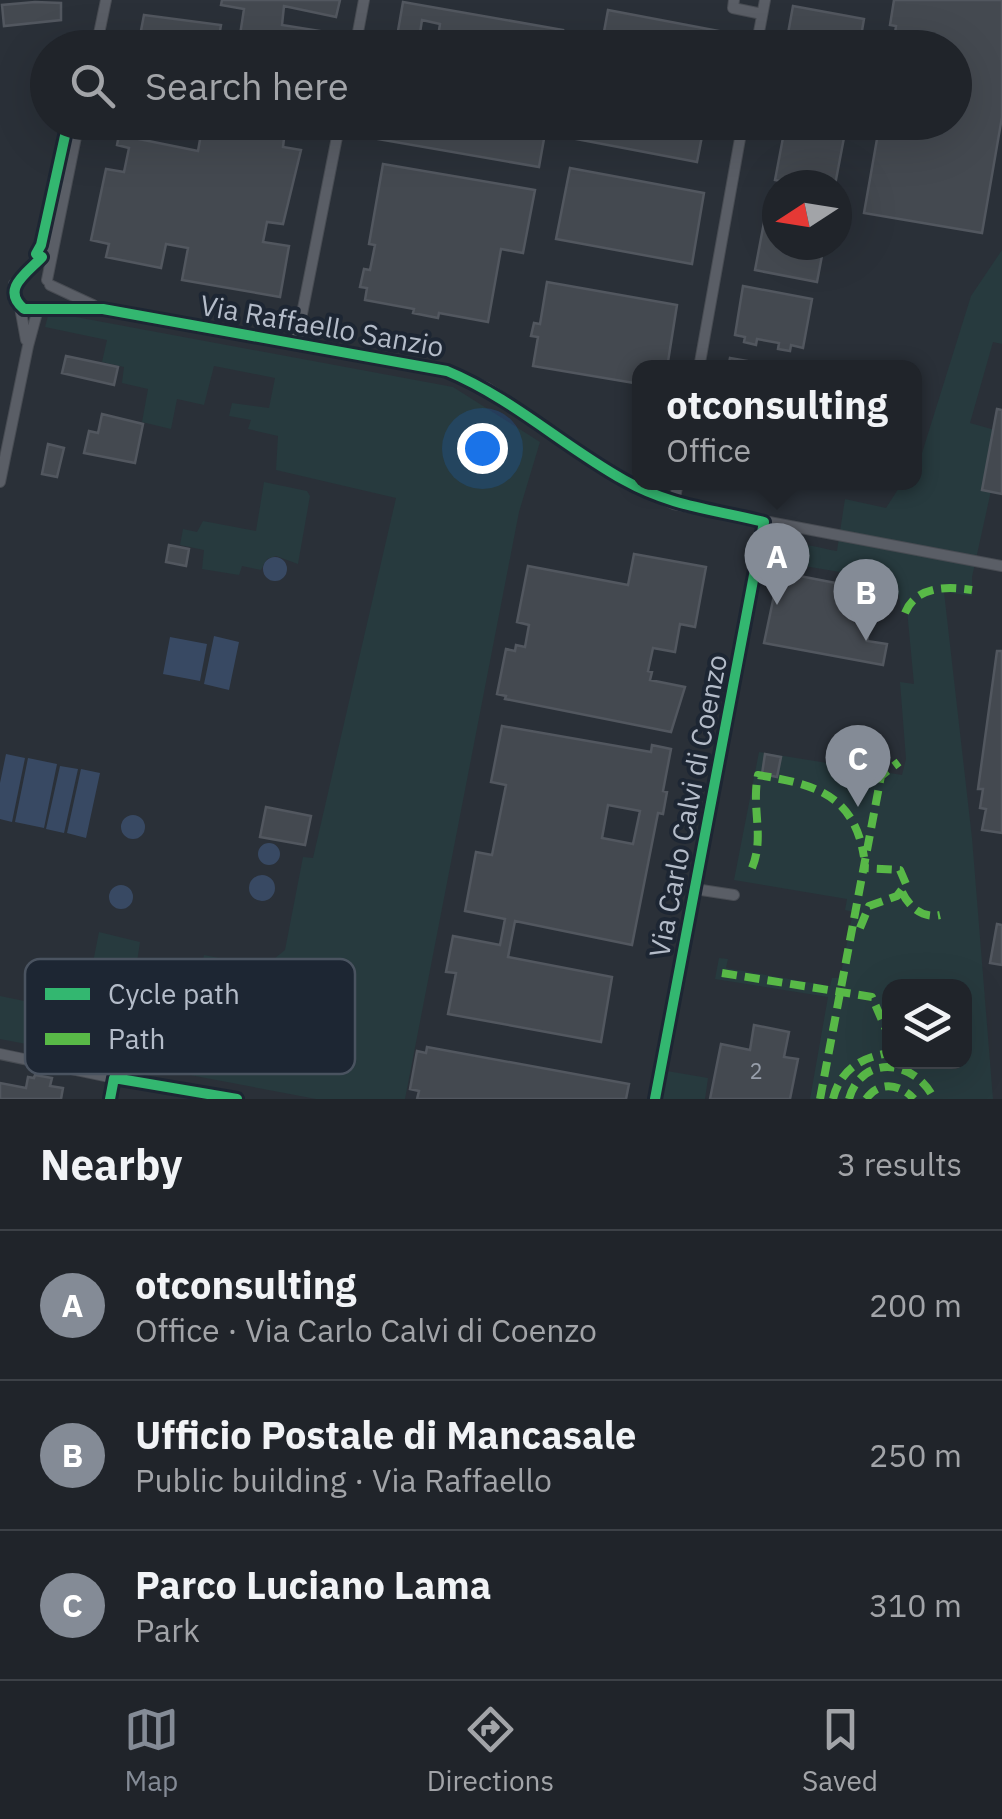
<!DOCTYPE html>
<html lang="en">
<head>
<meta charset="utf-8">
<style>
	body { margin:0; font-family:"IBM Plex Sans",sans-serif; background:#2d3036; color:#f1f3f6 }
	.controls { position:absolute; right:30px; bottom:30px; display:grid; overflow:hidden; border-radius:20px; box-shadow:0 10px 40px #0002 }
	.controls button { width:90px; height:90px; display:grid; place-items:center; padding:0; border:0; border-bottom:2px solid #3d4147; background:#20242a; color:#f1f3f6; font:50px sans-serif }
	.compass { position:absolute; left:762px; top:170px; width:90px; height:90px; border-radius:50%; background:#20242a; box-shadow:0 10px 40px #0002; rotate:258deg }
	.you { position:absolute; left:482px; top:448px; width:35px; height:35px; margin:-25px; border:8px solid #fff; border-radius:50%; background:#1a73e8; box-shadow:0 0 0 15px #1a73e833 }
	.badge { display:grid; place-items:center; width:65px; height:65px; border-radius:50%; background:#848b96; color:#fff; font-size:32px; font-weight:700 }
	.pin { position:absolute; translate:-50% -82px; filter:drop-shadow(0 2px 5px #0008) }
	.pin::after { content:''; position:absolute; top:52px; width:35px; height:30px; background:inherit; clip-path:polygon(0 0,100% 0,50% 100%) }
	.popup { position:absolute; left:632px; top:360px; width:290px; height:130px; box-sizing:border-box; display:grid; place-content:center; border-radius:20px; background:#20242a; filter:drop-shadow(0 2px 8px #0005); font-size:32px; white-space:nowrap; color:#a2a4a8 }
	.popup b { font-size:38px; color:#f1f3f6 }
	.popup::after { content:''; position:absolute; left:50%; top:100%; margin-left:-20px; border:20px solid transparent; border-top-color:#20242a }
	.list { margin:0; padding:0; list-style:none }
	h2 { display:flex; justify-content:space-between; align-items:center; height:130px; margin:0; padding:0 40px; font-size:42px }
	h2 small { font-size:32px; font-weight:400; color:#a2a4a8 }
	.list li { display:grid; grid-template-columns:65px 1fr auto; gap:30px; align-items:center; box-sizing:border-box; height:150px; padding:0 40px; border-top:2px solid #3d4147 }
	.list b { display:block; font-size:38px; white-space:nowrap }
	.list p { margin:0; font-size:32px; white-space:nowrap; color:#a2a4a8 }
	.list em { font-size:32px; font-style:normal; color:#a2a4a8 }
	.icon { flex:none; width:55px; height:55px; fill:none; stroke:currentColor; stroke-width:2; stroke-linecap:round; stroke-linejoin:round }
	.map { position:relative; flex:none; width:1002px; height:1099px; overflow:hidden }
	.search { position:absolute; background:#20242a; box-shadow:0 10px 40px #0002; left:30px; right:30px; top:30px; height:110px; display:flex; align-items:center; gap:25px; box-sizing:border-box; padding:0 35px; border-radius:55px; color:#a2a4a8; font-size:38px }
	.sheet { height:580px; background:#20242a }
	nav { display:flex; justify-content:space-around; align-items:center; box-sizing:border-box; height:140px; border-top:2px solid #3d4147; background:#20242a; font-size:28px; color:#a2a4a8 }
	nav a { display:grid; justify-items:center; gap:5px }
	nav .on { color:#848b96 }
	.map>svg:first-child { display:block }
	.green { fill:#273a3e; fill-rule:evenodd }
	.water { fill:#384963 }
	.building { fill:#444950; stroke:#52575f; stroke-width:2.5; fill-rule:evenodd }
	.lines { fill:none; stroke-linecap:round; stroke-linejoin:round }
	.street-casing { stroke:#484c53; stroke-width:12 }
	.street { stroke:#5a5e66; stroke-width:10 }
	.quiet { stroke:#58b947; stroke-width:8; stroke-dasharray:15 8; stroke-linecap:butt }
	.cycleway-casing { stroke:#1d2633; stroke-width:16 }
	.cycleway { stroke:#33b770; stroke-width:10 }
	.labels { text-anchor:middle; stroke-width:8; stroke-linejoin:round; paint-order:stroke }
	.number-label { font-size:22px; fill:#989fab }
	.street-label { font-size:28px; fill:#b4bcc9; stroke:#1d2633 }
	.key { fill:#1d2633; stroke:#4a5360; stroke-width:2.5 }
	.key-label { font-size:28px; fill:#b4bcc9 }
</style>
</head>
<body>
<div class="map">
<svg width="1002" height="1099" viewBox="0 0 1002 1099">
	<rect width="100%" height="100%" fill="#2a3038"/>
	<path class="green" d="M1002 250V344L993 342 970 423 1002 432V441L972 577V596L944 592 972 838 993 1099H810L828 997 715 979 719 958 728 959 726 968 830 986 832 978H840L853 912 845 910 847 899 734 880 759 752 902 775 906 759 900 682 914 684 907 610 901 609 899 595 886 585 887 580 763 559C779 533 812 547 837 551L845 499 886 508 902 483 914 482 915 464 922 453 971 296ZM890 986H964V1062H890Z
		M49 312 453 387 540 442 519 512 405 1099H316L0 1039V996L83 1013 99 932 140 942 137 962 199 976 204 955 264 967 285 950 303 857 313 858 396 498 276 470 278 436 248 429 251 420 229 416 232 403 269 408 275 378 214 366 204 405 177 399 171 429 142 422 148 389 122 383 124 367 102 362 107 340 45 327Z
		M264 482 307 491 310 496 298 564 276 556 267 559 261 570 242 566 239 575 202 569 204 550 180 545 183 529 197 532 203 521 256 531Z
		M667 1071 708 1078 705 1099H662Z"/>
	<path class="water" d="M263 569a12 12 0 1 1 24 0a12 12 0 1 1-24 0Z
		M214 636 239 642 229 690 204 684Z
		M170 637 207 644 200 681 163 674Z
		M6 754 25 758 12 822 0 819V783Z
		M28 758 57 764 44 828 15 822Z
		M60 766 78 769 64 833 46 829Z
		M81 769 100 773 86 838 67 833Z
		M121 827a12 12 0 1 1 24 0a12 12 0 1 1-24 0Z
		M258 854a11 11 0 1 1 22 0a11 11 0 1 1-22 0Z
		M249 888a13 13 0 1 1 26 0a13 13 0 1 1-26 0Z
		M109 897a12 12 0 1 1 24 0a12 12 0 1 1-24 0Z"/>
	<path class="building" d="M222 0H340L336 17 284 6 282 25 320 31 317 48H238L244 9 221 5Z
		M894 0H1002V117L982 233 864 213 880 122H954V48H893L896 26 890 25Z
		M35 2 61 3V20L4 26 2 5Z
		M403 2 563 30 560 48H395ZM422 20 440 24 437 43 419 39Z
		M793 6 864 19 859 48H830L787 39Z
		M608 10 724 32 721 48H601Z
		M144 15 221 25 217 48H175L139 41Z
		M227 122H286L283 147 301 150 283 224 267 222 263 242 289 246 280 297 182 280 188 248 166 244 161 268 106 257 109 244 91 240 106 169 124 172 129 148 117 145 119 135 198 151 201 134 216 137 217 132 226 133Z
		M374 122H547L539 167 372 138Z
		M574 122H684L704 126 697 162 571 138Z
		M786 122H847L835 185H802L775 180Z
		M383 164 535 190 523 253 501 249 488 322 439 313 438 318 413 313 414 309 365 300 367 288 360 287 364 269 370 270 375 245 369 244Z
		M570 168 704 193 692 264 556 239Z
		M769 196 777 197V245H824L817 282 755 270Z
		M547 282 677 305 667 368H640V384L533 366 538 337 531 336 534 323 540 324Z
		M743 286 812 299 803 348 791 345 790 351 778 349 779 343 757 339 756 345 744 342 745 337 735 335Z
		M66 356 118 367 114 385 62 373Z
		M730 358 759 363V368H728Z
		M997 409 1002 410V494L982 490Z
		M102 414 143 424 135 463 84 453 89 431 98 433Z
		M48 444 64 448 57 477 42 474Z
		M169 545 189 549 186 566 166 562Z
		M634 554 706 567 695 627 680 624 675 652 653 648 648 671 652 672 650 680 685 687 671 732 505 699 506 696 497 694 506 649 515 651 516 645 525 647 529 625 517 622 528 566 628 585Z
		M779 572 877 591 875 600 882 601 879 617 872 616 867 641 887 644 883 665 764 643Z
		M997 651H1002V833L982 830 986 809 980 808 983 789H978Z
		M502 726 651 752 652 745 671 749 663 791 667 792 663 814 658 813 632 945 515 921 508 957 612 977 601 1042 448 1014 456 973 446 972 453 936 500 945 505 919 465 911 476 852 492 855 506 785 491 782ZM608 805 640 811 633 844 602 838Z
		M765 754 781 757 777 777 762 774Z
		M266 807 311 816 305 845 260 837Z
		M997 924 1002 925V965L990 963Z
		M754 1025 789 1032 784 1057 798 1059 790 1099H710L721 1044 750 1050Z
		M427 1047 629 1084 626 1099H417L419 1091 410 1089 417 1051 426 1053Z
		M35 1075 52 1078 50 1086 63 1088 61 1099H0V1083L26 1088 28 1077 34 1078Z"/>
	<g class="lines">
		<defs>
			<path id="street" d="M734 0 733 8 762 14
				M96 48 106 0
				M355 48 364 0
				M756 48 765 0
				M54 231 42 257 14 284V299L24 309H103L447 371 487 388 623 480 674 504 1002 566
				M47 280 79 122
				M50 285 93 305
				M20 307 26 340
				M296 344 340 122
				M699 368 743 122
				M0 482 28 346 38 309
				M674 504 678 482
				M695 889 734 895
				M0 1054 114 1078 237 1099
				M110 1099 114 1078
				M655 1099 764 522"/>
		</defs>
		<use href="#street" class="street-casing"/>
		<use href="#street" class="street"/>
		<path class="quiet" d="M905 613C916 586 947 586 972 590
			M752 868C765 837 751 808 758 775 812 784 854 793 864 857
			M902 892C909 907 923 919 940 915
			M860 928 869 906 897 896 906 884 900 870 863 868
			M722 973 872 997 890 1039
			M820 1099 881 776 899 762
			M833 1099C840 1070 861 1057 890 1053
			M849 1099C862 1053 916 1060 934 1099
			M866 1099C880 1080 900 1084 914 1099"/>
		<defs>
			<path id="cycleway" d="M36 254 42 257C27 273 0 289 24 309H103L447 371C512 398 563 446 624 480 672 507 713 509 764 522L655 1099
				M36 254 41 245 68 122
				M110 1099 114 1078 237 1099"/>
		</defs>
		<use href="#cycleway" class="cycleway-casing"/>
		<use href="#cycleway" class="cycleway"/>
	</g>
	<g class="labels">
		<g class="number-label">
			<text x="756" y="1079">2</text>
		</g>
		<g class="street-label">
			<text transform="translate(322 326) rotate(10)" y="10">Via Raffaello Sanzio</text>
			<text transform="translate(688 806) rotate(-79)" y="10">Via Carlo Calvi di Coenzo</text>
		</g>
	</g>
	<rect x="25" y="959" width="330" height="115" rx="15" class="key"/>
	<rect x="45" y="988" width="45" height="12" fill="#33b770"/>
	<rect x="45" y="1033" width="45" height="12" fill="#58b947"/>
	<g class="key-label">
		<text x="108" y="1004">Cycle path</text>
		<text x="108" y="1049">Path</text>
	</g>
</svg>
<div class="controls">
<button><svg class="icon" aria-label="layers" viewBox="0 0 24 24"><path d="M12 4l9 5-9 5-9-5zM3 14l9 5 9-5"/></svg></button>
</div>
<svg class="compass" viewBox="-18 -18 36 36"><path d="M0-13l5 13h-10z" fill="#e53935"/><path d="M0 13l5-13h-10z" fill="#a2a4a8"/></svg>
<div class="you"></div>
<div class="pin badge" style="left:777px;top:605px">A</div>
<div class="popup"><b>otconsulting</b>Office</div>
<div class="pin badge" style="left:866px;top:641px">B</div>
<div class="pin badge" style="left:858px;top:807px">C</div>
<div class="search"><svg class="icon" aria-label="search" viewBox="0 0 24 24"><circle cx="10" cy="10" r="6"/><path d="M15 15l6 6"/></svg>Search here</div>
</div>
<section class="sheet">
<h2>Nearby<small>3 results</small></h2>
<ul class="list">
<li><span class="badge">A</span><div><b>otconsulting</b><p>Office · Via Carlo Calvi di Coenzo</p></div><em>200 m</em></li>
<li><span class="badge">B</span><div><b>Ufficio Postale di Mancasale</b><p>Public building · Via Raffaello</p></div><em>250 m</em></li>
<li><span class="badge">C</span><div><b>Parco Luciano Lama</b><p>Park</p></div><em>310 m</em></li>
</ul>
</section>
<nav>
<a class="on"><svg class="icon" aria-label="map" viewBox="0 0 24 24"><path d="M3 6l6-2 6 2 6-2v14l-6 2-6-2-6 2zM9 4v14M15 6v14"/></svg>Map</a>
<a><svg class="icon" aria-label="directions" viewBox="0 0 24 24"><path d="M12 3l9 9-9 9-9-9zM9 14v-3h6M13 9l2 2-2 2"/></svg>Directions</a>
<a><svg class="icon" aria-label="saved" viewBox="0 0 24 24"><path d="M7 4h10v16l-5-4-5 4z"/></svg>Saved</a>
</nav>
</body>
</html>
